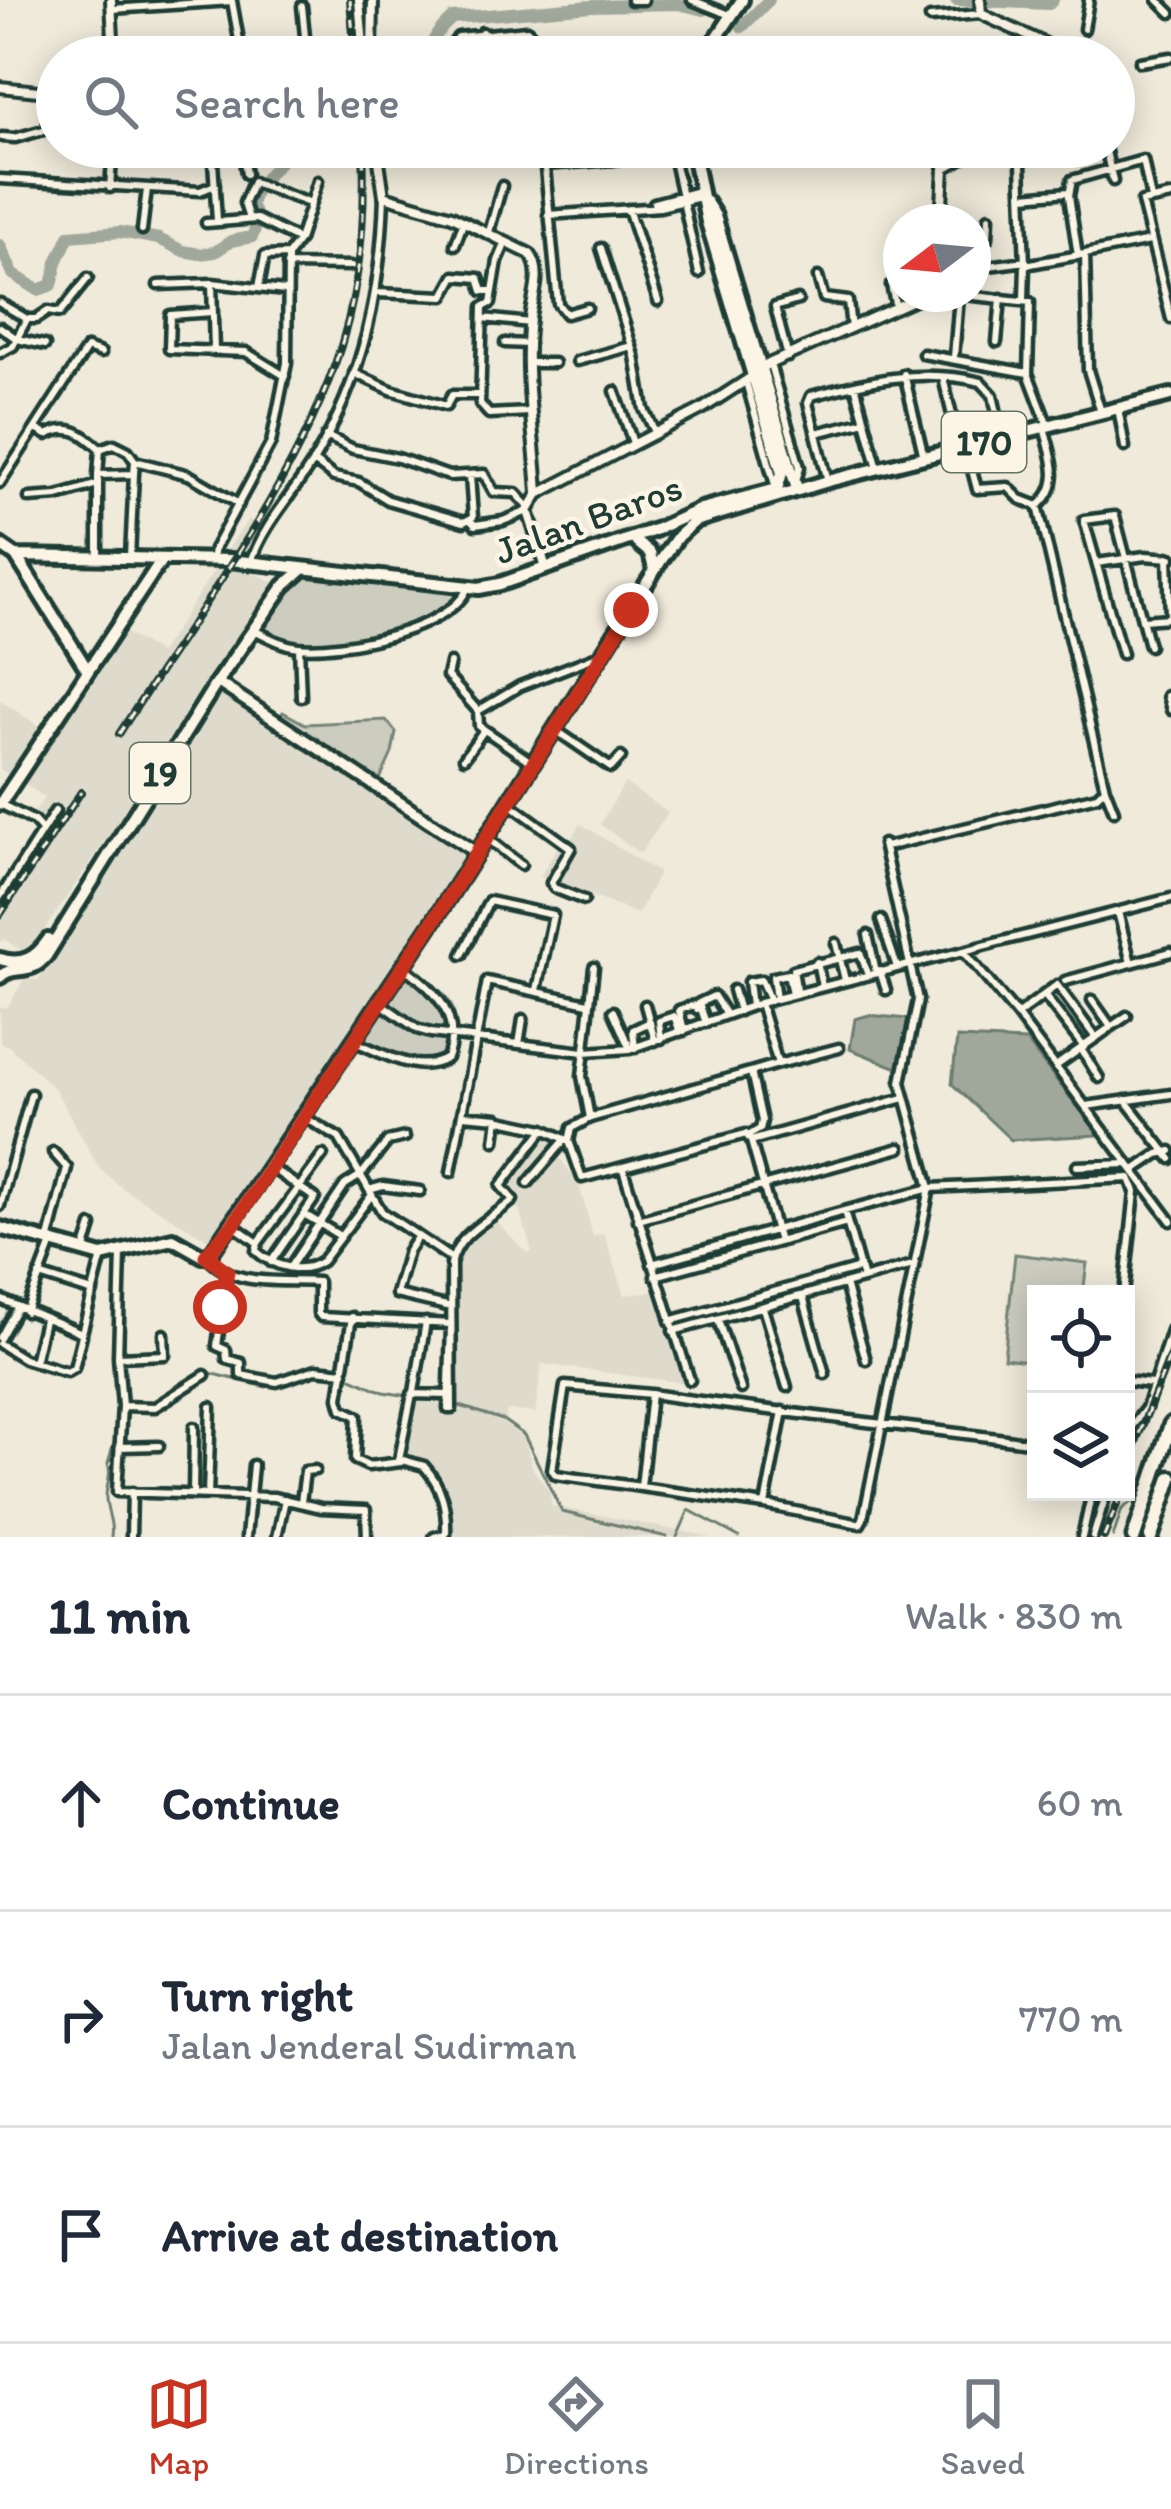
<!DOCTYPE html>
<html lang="en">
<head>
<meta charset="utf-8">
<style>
	body { margin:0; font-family:Itim,sans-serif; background:#f2f2f3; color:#1f2937 }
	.controls { position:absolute; right:36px; bottom:36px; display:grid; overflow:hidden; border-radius:0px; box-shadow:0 6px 30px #0003 }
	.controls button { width:108px; height:108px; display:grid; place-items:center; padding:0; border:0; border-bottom:3px solid #e0e1e3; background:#fff; color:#1f2937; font:60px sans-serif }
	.compass { position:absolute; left:883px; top:204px; width:108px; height:108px; border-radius:50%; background:#fff; box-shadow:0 6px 30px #0003; rotate:254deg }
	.stop { position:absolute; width:36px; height:36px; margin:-27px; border:9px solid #c8321e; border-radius:50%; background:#fff }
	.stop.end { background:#c8321e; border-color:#fff; box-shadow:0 3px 12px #0008 }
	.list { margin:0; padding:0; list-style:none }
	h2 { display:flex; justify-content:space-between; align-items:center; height:156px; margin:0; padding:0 48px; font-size:51px }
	h2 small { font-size:39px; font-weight:400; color:#747a83 }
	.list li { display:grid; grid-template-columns:78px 1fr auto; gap:36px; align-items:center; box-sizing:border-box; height:216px; padding:0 48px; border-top:3px solid #e0e1e3 }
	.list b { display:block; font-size:45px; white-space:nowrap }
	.list p { margin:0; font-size:39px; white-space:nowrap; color:#747a83 }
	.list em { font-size:39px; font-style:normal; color:#747a83 }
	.icon { flex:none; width:66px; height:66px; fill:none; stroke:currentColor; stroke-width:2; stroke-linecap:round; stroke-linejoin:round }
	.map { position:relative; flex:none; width:1171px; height:1537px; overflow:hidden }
	.search { position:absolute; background:#fff; box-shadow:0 6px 30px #0003; left:36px; right:36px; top:36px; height:132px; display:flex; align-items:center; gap:30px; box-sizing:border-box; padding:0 42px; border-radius:66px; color:#747a83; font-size:45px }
	.sheet { height:804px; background:#fff }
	nav { display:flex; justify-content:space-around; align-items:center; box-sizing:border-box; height:168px; border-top:3px solid #e0e1e3; background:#fff; font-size:33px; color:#747a83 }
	nav a { display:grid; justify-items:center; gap:6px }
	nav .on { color:#c8321e }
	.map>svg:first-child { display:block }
	.built { fill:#dedbcc }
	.green { fill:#cccdbf; stroke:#76857a; stroke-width:3 }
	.water { fill:#9fa89a; stroke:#6c7d71; stroke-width:3 }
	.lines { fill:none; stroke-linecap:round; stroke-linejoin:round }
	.stream { stroke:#6c7d71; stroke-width:3 }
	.river { stroke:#9fa89a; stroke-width:12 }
	.minor-casing { stroke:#1f3d34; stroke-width:15 }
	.tertiary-casing { stroke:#1f3d34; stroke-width:16 }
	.secondary-casing { stroke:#1f3d34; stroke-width:18 }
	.primary-casing { stroke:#1f3d34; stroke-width:20 }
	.motorway-casing { stroke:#1f3d34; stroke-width:21 }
	.minor { stroke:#fcf5e5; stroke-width:6 }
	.tertiary { stroke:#fcf5e5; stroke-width:8 }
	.secondary { stroke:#fcf5e5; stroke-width:9 }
	.primary { stroke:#fcf5e5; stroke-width:10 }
	.motorway { stroke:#fcf5e5; stroke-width:12 }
	.rail-casing { stroke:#1f3d34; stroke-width:8 }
	.rail { stroke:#fcf5e5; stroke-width:3; stroke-dasharray:9; stroke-linecap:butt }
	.route { stroke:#c8321e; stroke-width:15 }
	.labels { text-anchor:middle; stroke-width:9; stroke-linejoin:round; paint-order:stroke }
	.shield { fill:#fcf5e5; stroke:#617469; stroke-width:3 }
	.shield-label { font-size:36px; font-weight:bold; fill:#1f3d34 }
	.street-label { font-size:39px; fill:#1f3d34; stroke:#fcf5e5 }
</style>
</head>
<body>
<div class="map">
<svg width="1171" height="1537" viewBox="0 0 1171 1537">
	<rect width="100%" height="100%" fill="#efeada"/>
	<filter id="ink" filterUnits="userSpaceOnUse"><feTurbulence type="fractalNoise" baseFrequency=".00833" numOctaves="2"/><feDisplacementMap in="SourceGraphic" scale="24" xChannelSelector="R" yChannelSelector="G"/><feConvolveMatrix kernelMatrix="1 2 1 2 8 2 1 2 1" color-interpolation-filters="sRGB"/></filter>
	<g filter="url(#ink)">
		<path class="built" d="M248 519 262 529 238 566 274 582 166 753 31 949 24 952 4 939 0 943V899L19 868 14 865 41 824 32 817 44 797 19 780 122 631 160 653Z
			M222 688 469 849 367 1021 329 1069 211 1241 122 1188 99 1168 55 1089 10 1047 0 1043V1008L8 1007 24 979 38 980Z
			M0 700 41 728 10 776 0 769Z
			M625 783 668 813 640 854 600 824Z
			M581 824 659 873 638 914 540 876 560 844 566 846Z
			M544 1131 562 1145 558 1156 579 1184 593 1236 604 1234 625 1295 655 1291 685 1383 542 1364 535 1413 507 1410 505 1424 524 1438 533 1469 549 1491 552 1506 712 1537H448L449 1509 433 1473 400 1459 412 1399 456 1408 455 1272 471 1235 494 1219 527 1253 532 1252 516 1199 502 1186Z"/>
		<path class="green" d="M311 573 464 590C436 625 339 648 294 643 281 642 271 635 260 628L296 576Z
			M283 712 305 724 386 720 396 732 392 753 378 784 278 720Z
			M409 962C450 1002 463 998 450 1058 419 1068 385 1052 357 1039Z
			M1015 1254 1087 1263 1083 1294H1036V1362L1004 1358Z"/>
		<path class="water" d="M869 1015 908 1019 897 1068 850 1049 855 1019Z
			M957 1038 1026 1041 1100 1135 1011 1140 952 1084Z"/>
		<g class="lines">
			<path class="stream" d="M206 1372 266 1387 318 1373
				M345 1375 384 1392 444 1402
				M454 1404 503 1420 524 1435 562 1512 667 1537
				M118 1420 120 1403
				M111 1537C114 1521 105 1510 106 1495 107 1481 112 1476 108 1463L118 1430
				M677 1537 689 1510 739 1537
				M1113 1537 1122 1509 1138 1497"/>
			<path class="river" d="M956 0 1049 4 1053 0
				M742 27 769 0
				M431 57C430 39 440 29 452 18L592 6 678 4 704 10
				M0 245 13 274 38 290 52 285 57 262 69 236 120 232 159 239 183 251 200 254 215 252 231 241 252 237 258 222 251 204 257 187 293 147"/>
			<defs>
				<path id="minor" d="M631 0H643
					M692 0 730 15
					M1158 0 1171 13
					M302 6 307 57
					M112 9 232 1 242 57
					M930 18 981 14
					M1084 29 1089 0
					M482 32 484 57
					M444 57 458 37 527 30 534 37 535 57
					M1140 62 1171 57
					M2 137 15 138 47 129 49 93
					M212 147 217 220
					M242 147 246 174
					M543 147 558 304 566 314 587 308
					M671 147 699 273
					M1014 147 1021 164 1025 265
					M1105 147 1113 181
					M641 153 658 147
					M1020 158 1030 154 1033 147
					M544 165 615 160 671 149
					M0 179 200 191 215 185
					M254 183 309 203
					M110 188 113 147
					M1024 196 1068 192
					M1171 196 1142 202 1171 319
					M654 203 699 191
					M628 209 658 301
					M548 215 660 207 700 197
					M249 219 244 203 253 182
					M206 223 257 219 299 240
					M142 230 147 189
					M489 232 502 186
					M973 240 988 238 989 217
					M506 242 498 261 491 303 483 307 480 404 489 414 529 412
					M455 245 464 221
					M601 248 635 356 644 409 655 432
					M1085 254 1150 241
					M1078 256 1069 196 1072 180 1143 160 1151 199
					M287 265 351 266
					M981 267 1026 261
					M818 277 824 298 848 301 851 328
					M212 283 214 351
					M158 285 212 283 285 291
					M891 285 896 308
					M259 287 265 256 288 255
					M378 293 444 296 455 276 479 278 483 291H493
					M955 294 1030 302 1028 373 1048 426
					M1024 299 1025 265 1085 254 1088 370 1101 412
					M0 303 27 319
					M213 312 170 315 169 349 246 352 285 376
					M483 318 530 323
					M0 327 17 339 45 345
					M997 342 1001 298
					M505 343 529 344
					M0 353 13 346 27 319H36L48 311 60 313 88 278
					M923 354 1028 373
					M788 357 775 307 798 300
					M954 357 959 297
					M577 361 632 346
					M530 363H554
					M770 364 800 467 796 481
					M354 373 391 390 446 406 452 395H480
					M904 374 924 457
					M943 378 960 448
					M746 382 775 485
					M855 385 878 468
					M615 391 633 443
					M1118 408 1125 447
					M36 429 47 435C69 423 83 433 100 449
					M816 433 865 421
					M326 436 353 449 398 458 449 476 484 474 494 492 516 493 528 506
					M966 447 977 489 1008 487 1020 499 1038 506
					M313 461 334 477 359 482 388 500 464 522 473 517 470 476
					M98 475 100 449 114 444 128 451 135 461 189 475 239 504
					M828 481 808 403 811 396C869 380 922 368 981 382L993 395 1002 437
					M0 483 87 348 101 353
					M29 498 58 496 98 484
					M1038 506 1105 788 1114 811
					M1038 506C1065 484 1051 456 1044 427
					M471 521 475 525 503 521 528 511
					M98 555V475L134 474 135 461
					M130 557 134 474
					M1168 557 1170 617
					M212 560 214 549 271 443 287 363 288 255 299 240 318 181
					M251 562C264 523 293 495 314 460 364 376 381 292 384 196
					M1097 563 1145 556 1171 558
					M1143 620 1169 618
					M254 630C268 637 282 645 298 647 339 652 452 630 468 587
					M299 647 301 697
					M1122 654 1084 520 1115 516 1149 646
					M450 663 447 676 478 711
					M1167 696 1171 710
					M557 731 611 768 621 757
					M464 758 484 730
					M534 764 479 726 478 711 520 686 597 656
					M509 803 571 848 551 883 554 888 584 900
					M0 804 34 821 42 830
					M487 838 521 865
					M883 844 918 1000 901 1082 930 1188 863 1519 860 1524 765 1505 641 1487 651 1394C779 1413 908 1426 1036 1443
					M885 847 1097 796 1105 788
					M0 897 55 811
					M881 920 897 967
					M868 935 876 972
					M836 943 845 980
					M965 953 1017 1015 1171 1221
					M462 955 489 901 553 915 537 990
					M817 962 822 986
					M1131 963 1171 952
					M594 967 582 1076 590 1118 778 1064 760 1003
					M880 971 886 990
					M1065 981 1131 963 1118 912
					M733 990 739 1011
					M797 993 793 970 860 953 868 974
					M1044 995 1084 1047
					M776 999 773 977 788 974 792 995
					M379 1002 417 1029 431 1033 584 1052 630 1049 760 1003 1171 898
					M645 1005 655 1041
					M751 1006 748 982 761 980 770 1001
					M613 1011 630 1049
					M1017 1015 1057 985 1096 1038
					M706 1023 699 1003 714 996 726 1015
					M1111 1027 1127 1016
					M684 1031 679 1010 695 1005 697 1009
					M661 1039 659 1021 674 1016 680 1032
					M355 1042C383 1053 419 1076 447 1058 462 1017 436 990 405 968
					M519 1044 523 1019
					M635 1048 633 1030 650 1022
					M1081 1049 1099 1078
					M778 1064 839 1048
					M1056 1066 1111 1027 1092 1000
					M1125 1100 1171 1159
					M1086 1106 1171 1094
					M463 1115 498 1118 495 1141
					M304 1117 339 1138 382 1212 452 1259
					M501 1120 544 1129
					M748 1136 760 1129 762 1121 751 1072
					M569 1141 582 1178 746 1134 751 1141 779 1242
					M751 1141 904 1098
					M1077 1166 1127 1164
					M270 1167 315 1198 271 1262
					M623 1169 690 1380
					M1134 1170 1158 1154 1171 1151
					M451 1172 487 981 588 1003
					M528 1183 564 1141
					M369 1190 383 1186 420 1191
					M0 1206 31 1094
					M304 1214 340 1236
					M638 1220 900 1148
					M233 1225 258 1243 256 1251C274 1267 302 1275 322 1261L371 1196
					M418 1236 408 1251 396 1294 451 1307
					M48 1242 67 1168 53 1152
					M258 1243 323 1155
					M85 1248 92 1226
					M121 1253 118 1357 122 1406 117 1492 274 1497 321 1508 366 1510 367 1537
					M206 1256C233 1288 282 1279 318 1282V1313L321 1317 451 1324
					M652 1264 844 1211
					M290 1267 345 1185 361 1175 388 1141 405 1137
					M227 1272 217 1346 226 1350 227 1359 241 1363V1375L277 1382 316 1369 344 1372
					M39 1275 93 1292
					M655 1276 847 1223
					M863 1279 844 1211 930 1188 1130 1178 1135 1192 1124 1294
					M845 1284 866 1360
					M803 1297 825 1374
					M0 1299 82 1333 102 1256
					M763 1308 787 1387
					M26 1312 52 1243
					M352 1317 339 1398 342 1409 357 1416 355 1460 368 1466 401 1462
					M718 1320 741 1389
					M670 1321 860 1268
					M451 1328 448 1409H452L451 1265C457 1232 491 1220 513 1200L501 1186 544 1129 569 1141 572 1128 590 1118
					M673 1331 913 1265
					M0 1338 17 1308
					M0 1344 24 1359 67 1372 74 1368 82 1335
					M118 1357 165 1355 164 1334
					M34 1362 44 1320
					M1126 1381 1152 1384
					M414 1392 426 1322
					M122 1406 155 1407 205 1375
					M1126 1434 1146 1408 1171 1330
					M120 1447 159 1446
					M1126 1448 1132 1429
					M641 1487 556 1475 552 1470 565 1386 651 1394
					M193 1495 194 1427
					M208 1495 211 1407
					M301 1502 305 1471 315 1470
					M765 1505 783 1411
					M131 1537 132 1492
					M246 1537 253 1465
					M277 1537 285 1499
					M434 1537 446 1534C447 1508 442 1486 424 1466L399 1459 412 1394 449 1395
					M1082 1537 1092 1492
					M1093 1537 1107 1492"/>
				<path id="tertiary" d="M111 0 114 57
					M359 0 364 57
					M980 0 981 14 1046 44 1051 57
					M372 57 373 0
					M0 87 57 93
					M377 147 384 196 452 216 530 254C544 273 532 298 530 319 523 376 535 437 538 494
					M941 222 944 168 982 147
					M762 367 926 294
					M546 568 528 511 538 494 702 409 753 376"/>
				<path id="secondary" d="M217 682 477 853"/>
				<path id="primary" d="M704 57 742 0
					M706 202 715 216 797 489
					M632 538 650 553 654 569
					M0 545 16 556 230 560 479 588 500 584 655 530 701 509 777 489 782 473 707 222 692 147
					M16 556 88 671
					M0 804 162 559
					M0 959C22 966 36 958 48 940
					M0 977C14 963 29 977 46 956L217 682 284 586 303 569
					M0 1228 102 1256 173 1239 203 1256 212 1252 435 919 660 562 678 536 695 521 828 481 1171 395"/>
				<path id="motorway" d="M1134 1537 1171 1424
					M1151 1537 1171 1478"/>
			</defs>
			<use href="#minor" class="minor-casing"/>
			<use href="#tertiary" class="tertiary-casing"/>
			<use href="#secondary" class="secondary-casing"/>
			<use href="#primary" class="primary-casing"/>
			<use href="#motorway" class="motorway-casing"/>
			<use href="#minor" class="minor"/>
			<use href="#tertiary" class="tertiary"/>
			<use href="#secondary" class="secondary"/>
			<use href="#primary" class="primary"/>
			<use href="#motorway" class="motorway"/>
			<defs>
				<path id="rail" d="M350 0 355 57
					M119 734C194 617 300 478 341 346 361 281 366 214 363 147
					M0 915 81 792
					M1126 1467 1171 1353
					M1104 1537 1122 1492"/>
			</defs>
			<use href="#rail" class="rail-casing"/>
			<use href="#rail" class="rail"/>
		</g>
	</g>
	<g class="lines" filter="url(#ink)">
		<path class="route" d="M220 1307 227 1272 206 1256 233 1225 435 919 631 610"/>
	</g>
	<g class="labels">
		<g class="shield">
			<rect x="942" y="412" width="84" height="60" rx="9"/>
			<rect x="130" y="743" width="60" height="60" rx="9"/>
		</g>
		<g class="shield-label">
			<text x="984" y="455">170</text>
			<text x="160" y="786">19</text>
		</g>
		<g class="street-label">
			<text transform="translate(588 518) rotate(-20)" y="14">Jalan Baros</text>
		</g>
	</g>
</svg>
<div class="controls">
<button><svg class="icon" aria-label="locate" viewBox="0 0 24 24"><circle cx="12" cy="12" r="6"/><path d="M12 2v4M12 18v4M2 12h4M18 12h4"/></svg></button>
<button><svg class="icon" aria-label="layers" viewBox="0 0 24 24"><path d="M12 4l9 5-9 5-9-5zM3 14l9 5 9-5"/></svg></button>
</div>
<svg class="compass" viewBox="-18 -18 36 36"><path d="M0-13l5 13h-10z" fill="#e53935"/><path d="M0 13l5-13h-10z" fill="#747a83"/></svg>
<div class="stop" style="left:220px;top:1307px"></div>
<div class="stop end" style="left:631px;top:610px"></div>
<div class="search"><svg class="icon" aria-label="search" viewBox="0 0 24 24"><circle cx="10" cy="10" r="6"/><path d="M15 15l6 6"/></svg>Search here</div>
</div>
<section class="sheet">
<h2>11 min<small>Walk · 830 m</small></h2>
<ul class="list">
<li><svg class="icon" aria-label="ahead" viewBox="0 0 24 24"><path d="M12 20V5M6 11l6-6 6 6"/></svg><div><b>Continue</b></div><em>60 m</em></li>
<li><svg class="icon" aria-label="right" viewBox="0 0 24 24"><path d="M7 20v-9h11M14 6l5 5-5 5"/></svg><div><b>Turn right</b><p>Jalan Jenderal Sudirman</p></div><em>770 m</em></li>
<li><svg class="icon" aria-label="arrive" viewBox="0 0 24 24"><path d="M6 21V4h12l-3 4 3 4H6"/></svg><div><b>Arrive at destination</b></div></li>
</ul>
</section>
<nav>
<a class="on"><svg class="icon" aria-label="map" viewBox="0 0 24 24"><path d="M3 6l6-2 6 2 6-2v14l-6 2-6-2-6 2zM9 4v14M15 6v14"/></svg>Map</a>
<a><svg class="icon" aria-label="directions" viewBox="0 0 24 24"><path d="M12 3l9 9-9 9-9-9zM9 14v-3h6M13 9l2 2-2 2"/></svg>Directions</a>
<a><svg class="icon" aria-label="saved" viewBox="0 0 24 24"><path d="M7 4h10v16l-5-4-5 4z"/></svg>Saved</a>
</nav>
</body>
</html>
